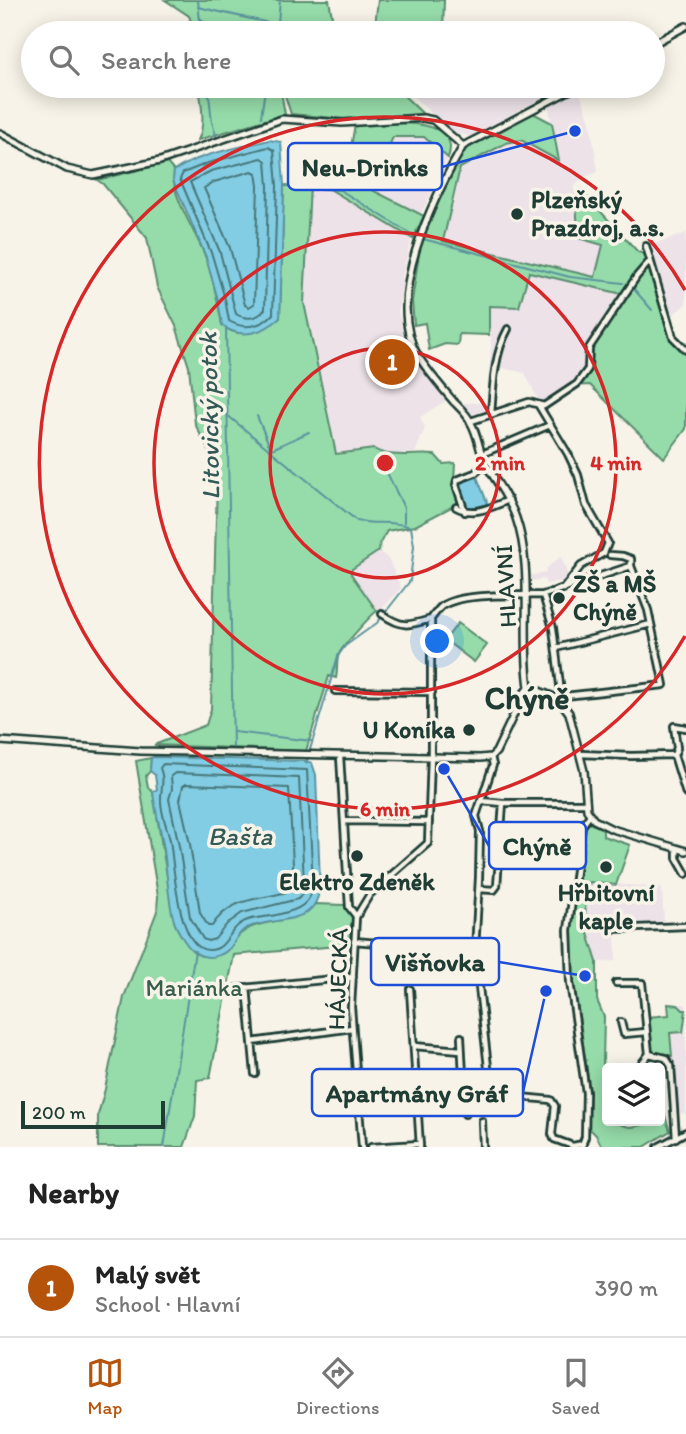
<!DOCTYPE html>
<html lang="en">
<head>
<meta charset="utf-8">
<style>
	body { margin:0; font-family:Itim,sans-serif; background:#f6f6f6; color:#222 }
	.controls { position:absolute; right:21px; bottom:21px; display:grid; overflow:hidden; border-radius:7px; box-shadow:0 4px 18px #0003 }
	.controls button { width:63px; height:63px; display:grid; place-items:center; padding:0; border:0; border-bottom:2px solid #e0e0e0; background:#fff; color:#222; font:35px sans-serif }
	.scale { position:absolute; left:21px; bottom:18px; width:144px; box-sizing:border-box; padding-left:7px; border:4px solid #1f3d34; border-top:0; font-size:19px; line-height:24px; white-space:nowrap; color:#1f3d34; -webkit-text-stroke:5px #f7f3e8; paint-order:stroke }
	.you { position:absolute; left:438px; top:642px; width:24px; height:24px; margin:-18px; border:5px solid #fff; border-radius:50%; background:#1a73e8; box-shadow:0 0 0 10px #1a73e833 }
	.badge { display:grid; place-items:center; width:46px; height:46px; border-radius:50%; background:#b45309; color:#fff; font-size:23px; font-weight:700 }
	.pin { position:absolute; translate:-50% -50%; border:4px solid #fff; box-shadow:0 2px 7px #0006 }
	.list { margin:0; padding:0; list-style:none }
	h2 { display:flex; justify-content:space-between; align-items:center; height:91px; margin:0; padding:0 28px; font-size:30px }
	h2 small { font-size:23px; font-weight:400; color:#767676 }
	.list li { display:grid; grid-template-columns:46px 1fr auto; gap:21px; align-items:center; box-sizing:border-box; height:98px; padding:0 28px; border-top:2px solid #e0e0e0 }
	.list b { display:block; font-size:26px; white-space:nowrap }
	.list p { margin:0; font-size:23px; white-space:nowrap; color:#767676 }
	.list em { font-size:23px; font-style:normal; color:#767676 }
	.icon { flex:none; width:38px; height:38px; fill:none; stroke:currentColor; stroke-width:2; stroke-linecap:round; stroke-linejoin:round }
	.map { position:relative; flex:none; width:686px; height:1147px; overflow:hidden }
	.search { position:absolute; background:#fff; box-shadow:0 4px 18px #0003; left:21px; right:21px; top:21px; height:77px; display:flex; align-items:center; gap:18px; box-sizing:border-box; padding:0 24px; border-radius:38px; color:#767676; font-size:26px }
	.sheet { height:189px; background:#fff }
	nav { display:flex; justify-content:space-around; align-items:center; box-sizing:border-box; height:98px; border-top:2px solid #e0e0e0; background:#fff; font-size:19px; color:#767676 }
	nav a { display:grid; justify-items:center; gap:4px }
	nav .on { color:#b45309 }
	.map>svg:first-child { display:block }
	.built { fill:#ece2e8 }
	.green { fill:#96dcaa; stroke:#5a8c6f; stroke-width:2 }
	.water { fill:#83cde4; stroke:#5b939e; stroke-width:2 }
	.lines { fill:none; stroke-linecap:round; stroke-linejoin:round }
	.shore { stroke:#47777a; stroke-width:2 }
	.stream { stroke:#5b939e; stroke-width:2 }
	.minor-casing { stroke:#1f3d34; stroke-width:10 }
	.tertiary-casing { stroke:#1f3d34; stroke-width:10 }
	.minor { stroke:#f7f3e8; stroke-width:4.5 }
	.tertiary { stroke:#f7f3e8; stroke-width:5 }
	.ring { fill:none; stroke:#d62828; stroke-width:3.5 }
	.poi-dot { fill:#1f3d34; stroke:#f7f3e8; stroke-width:2.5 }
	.labels { text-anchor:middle; stroke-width:7; stroke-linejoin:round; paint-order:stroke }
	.poi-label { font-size:24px; font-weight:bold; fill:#1f3d34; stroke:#f7f3e8; text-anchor:start }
	.street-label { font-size:24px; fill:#1f3d34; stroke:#f7f3e8 }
	.park-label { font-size:24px; fill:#375d4c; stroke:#f7f3e8 }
	.water-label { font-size:26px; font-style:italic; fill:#335a57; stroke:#f7f3e8 }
	.district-label { font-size:32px; font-weight:bold; fill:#1f3d34; stroke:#f7f3e8 }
	.centre { fill:#d62828; stroke:#f7f3e8; stroke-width:3.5 }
	.ring-label { font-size:21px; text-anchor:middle; font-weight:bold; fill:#d62828; stroke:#f7f3e8; stroke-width:7; stroke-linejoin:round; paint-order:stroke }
	.leader { fill:none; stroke:#1d4ed8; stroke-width:2.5 }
	.callout-dot { fill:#1d4ed8; stroke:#f7f3e8; stroke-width:2.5 }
	.callout { fill:#f7f3e8; stroke:#1d4ed8; stroke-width:2.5 }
	.callout-label { font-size:26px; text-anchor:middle; font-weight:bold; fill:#1f3d34 }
</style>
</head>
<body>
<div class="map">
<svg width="686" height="1147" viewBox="0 0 686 1147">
	<rect width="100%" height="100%" fill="#f7f3e8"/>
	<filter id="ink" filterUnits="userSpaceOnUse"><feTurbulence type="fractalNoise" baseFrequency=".0143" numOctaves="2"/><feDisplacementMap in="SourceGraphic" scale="14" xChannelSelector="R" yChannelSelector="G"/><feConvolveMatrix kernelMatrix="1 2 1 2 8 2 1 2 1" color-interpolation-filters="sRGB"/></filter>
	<g filter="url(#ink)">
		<path class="built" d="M402 86H565L470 136 453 133Z
			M583 88 581 96 590 121 598 172 587 176 573 187 604 245 595 277 443 241 460 168 506 143 521 140 558 161 548 105Z
			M393 137H424L448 158 421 214 370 189Z
			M310 186 340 191 412 236 401 281 403 283 398 311 404 337 420 364 447 400 420 417 425 428 415 453 383 455 374 449 336 455 304 303Z
			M686 233V304L670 317 650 245Z
			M529 272 623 294 587 370 571 386 544 404 540 403 525 373 498 367 494 408 470 415 458 403H488L491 344 489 306Z
			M379 551 389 560 401 588 380 611H377L351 573V569Z
			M561 556 569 579 561 585 560 581 546 584 544 579 532 581 531 575 546 573V569Z
			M590 882 662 888 664 924 615 926 616 961 597 962 586 927 585 896Z
			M668 1004H686V1114L677 1112Z"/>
		<path class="green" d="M165 0H329L335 33H195L189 16Z
			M378 0H444L443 33H374Z
			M199 86H280L285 114 198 140C206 125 201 102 199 86Z
			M282 86H394L423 114 345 119 291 114Z
			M533 113 552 123 559 161 521 140 506 143 460 168 443 241 595 277 603 245 578 238 576 195 580 189 638 252 648 255 673 337 686 350V429L664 458 590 385 571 386 587 370V346L622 294 529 272 519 307 489 306V335L459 334 458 345 445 344 429 350 425 323 414 325 412 301 420 247 443 187 465 148Z
			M355 124C380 124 464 113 448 158L424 137H393L370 189 424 216 413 239 328 188 308 162 348 164Z
			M167 163 174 171C170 195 196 232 205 256 213 278 218 302 222 325 241 342 261 329 280 318L284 185 310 186 304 303 336 454 374 449C390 459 416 453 435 455L443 464 455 463 454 481 459 503 415 526 387 531 380 543 379 551 352 569 351 574 377 611C370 616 341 648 339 654 336 661 338 670 336 678L329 676 306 751 154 745 206 725 211 709 217 479 215 454 210 453 195 424 189 367 176 326 157 287 147 238 103 184 97 180Z
			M458 623 487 645 474 662 445 640Z
			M151 758 150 771 146 776 148 787 153 792 175 924 194 952 201 956 232 944C251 912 291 930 315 904L345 905 353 918 348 945 234 955 210 1078 197 1080 195 1116 184 1147H98V1115L105 1089 124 997 157 911 158 896 136 761Z
			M588 823 603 828V836L630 845 616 885 590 882 585 896 586 927 597 962V1000L604 1017 603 1062 607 1121C616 1121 621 1126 630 1127 641 1128 649 1121 660 1121V1114L664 1113 670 1131 644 1147H602L596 1135 589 1128 587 1109 590 1092 571 962 570 932 584 830Z
			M668 1004 678 1005 683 1010H686L683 1032 670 1033 672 1056 655 1052 650 1048 648 1017 669 1015Z"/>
		<path class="water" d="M269 140 281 142 284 186 280 318C264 332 241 341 222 325L218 300 206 257 173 180 174 171C200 153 238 148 269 140Z
			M473 477H477L487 502 484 507 473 510 466 507 459 484 460 481Z
			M154 757 306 761 312 763 316 775 320 884C318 929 275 915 247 928 238 932 236 941 230 948 219 959 203 960 192 950 186 945 178 931 175 924 168 905 167 870 164 850 161 830 155 811 153 792L157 789 155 775 150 771 151 758Z"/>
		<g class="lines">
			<path class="shore" d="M268 147 274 150 277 186 273 314C261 327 244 330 229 321L225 299 212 255 180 179 183 173 208 163Z
				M262 158 266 161 268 186 265 309C258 319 246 320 236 314L220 252 190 182 211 171Z
				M252 171 256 173 258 186 254 304 249 307 245 305 230 248 204 188 214 182Z
				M163 764 307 770 313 884C312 908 291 912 271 916 261 918 249 917 240 924 228 932 226 950 209 950 177 951 174 863 170 840 167 827 160 812 161 798 161 786 165 781 160 768Z
				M175 773 299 778 304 884V892L298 899 242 913 227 924 215 939 208 941 203 939 190 917 179 846 169 799 172 789 171 776Z
				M186 784 289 788 294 884 292 890C261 902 233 894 212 926H208L200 913 190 844 180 800 183 786Z"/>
			<path class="stream" d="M198 0 201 33
				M198 7 278 25 276 33
				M200 18 213 33
				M278 23 280 0
				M208 86 212 122 217 139
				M261 117 265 89 263 86
				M284 186 340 190 416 237
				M423 239 570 277 623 283
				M633 288 652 310
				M226 327 233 750
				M227 415 357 521C377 525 391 520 411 527L414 546 410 581 377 623 345 646 338 656 306 763
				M257 416 270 447
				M272 449 309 432
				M381 460 404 508V524
				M234 732 312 741
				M164 1147 195 951"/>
			<defs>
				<path id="minor" d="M646 246 673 337 686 350
					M539 406 568 454 578 475 586 505 608 543 604 553 581 566 563 589
					M491 415C493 386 494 354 508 329
					M471 421 529 402 544 406 577 384 588 369 589 348 637 276 650 261
					M482 454 550 425
					M456 507C474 517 491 507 509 500
					M465 512 456 485 457 480 475 473 486 463
					M543 595 631 566
					M382 614C402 628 408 626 431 619
					M556 648 651 624
					M335 691 432 692
					M686 728 674 726 677 748 674 755 686 794
					M580 754 631 756 674 755
					M340 756 349 907 356 916
					M491 757 493 765 481 801 503 803H586
					M481 801 476 816 480 831 479 878 475 951 491 1094 551 1100 555 1106 552 1134 554 1139 573 1146 583 1144
					M344 821 429 822
					M677 849V858L686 874
					M479 889 494 890 497 886 503 803
					M612 929 686 926
					M354 941 475 951
					M616 983H642L649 1054 666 1058 671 1066 676 1138
					M247 987 255 1074
					M233 989 353 977
					M410 989 420 1147
					M621 1022 624 1034 646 1032
					M461 1037 465 1114
					M252 1042 352 1028
					M414 1046 461 1050
					M638 1068 649 1054
					M416 1091 464 1094
					M482 1121 483 1147
					M582 1145 585 1137 586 1093 570 982 568 930 582 826 590 815
					M362 1147 351 1007 356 917 370 894 428 843 431 757V619C434 615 438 609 442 606 462 592 518 596 543 595L553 628 561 693 559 699 565 696 664 685 648 610 631 566V559L623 556 610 555
					M371 1147 420 1144
					M658 1147 686 1132"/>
				<path id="tertiary" d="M653 44 686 26
					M0 133 67 169 93 175 160 161 282 119 342 123 423 118 433 120 463 146
					M463 146 578 86
					M529 687 559 699 569 713 584 771 587 810 594 820 612 829 686 851
					M0 741 140 751 480 758 491 757 496 752 524 693 529 687C521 634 534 569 516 518 509 497 496 482 485 463 479 450 478 435 471 423 468 415 460 408 454 402 442 388 429 373 418 356 383 298 434 197 463 146"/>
			</defs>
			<use href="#minor" class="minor-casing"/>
			<use href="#tertiary" class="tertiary-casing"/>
			<use href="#minor" class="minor"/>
			<use href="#tertiary" class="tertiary"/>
		</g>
	</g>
	<g class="ring">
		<circle cx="385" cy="463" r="115"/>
		<circle cx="385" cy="463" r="231"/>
		<path d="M685 636A346 346 0 1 1 685 290"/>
	</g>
	<g class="poi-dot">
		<circle cx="517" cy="214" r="7"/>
		<circle cx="559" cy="598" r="7"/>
		<circle cx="469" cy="730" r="7"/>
		<circle cx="357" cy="856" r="7"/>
		<circle cx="606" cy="867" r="7"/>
	</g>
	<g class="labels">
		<g class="poi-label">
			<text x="531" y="208">Plzeňský<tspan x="531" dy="28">Prazdroj, a.s.</tspan></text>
			<text x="573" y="592">ZŠ a MŠ<tspan x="573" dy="28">Chýně</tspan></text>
			<text x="455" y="738" text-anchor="end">U Koníka</text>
			<text x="357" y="890" text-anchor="middle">Elektro Zdeněk</text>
			<text x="606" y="901" text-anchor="middle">Hřbitovní<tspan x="606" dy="28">kaple</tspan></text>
		</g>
		<g class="street-label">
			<text transform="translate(506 586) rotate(-93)" y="8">HLAVNÍ</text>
			<text transform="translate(338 979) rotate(-88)" y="8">HÁJECKÁ</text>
		</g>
		<g class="park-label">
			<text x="194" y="996">Mariánka</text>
		</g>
		<g class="water-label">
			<text transform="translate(209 416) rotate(-91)" y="9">Litovický potok</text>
			<text x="240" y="845">Bašta</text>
		</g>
		<g class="district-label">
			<text x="527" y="709">Chýně</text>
		</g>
	</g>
	<circle cx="385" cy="463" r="10" class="centre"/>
	<g class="ring-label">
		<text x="500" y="470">2 min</text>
		<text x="616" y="470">4 min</text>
		<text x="385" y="816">6 min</text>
	</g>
	<path class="leader" d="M575 131L442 167M444 769L489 846M585 976L499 962M546 991L523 1092"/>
	<g class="callout-dot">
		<circle cx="575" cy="131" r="7"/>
		<circle cx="444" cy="769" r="7"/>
		<circle cx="585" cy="976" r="7"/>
		<circle cx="546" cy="991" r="7"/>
	</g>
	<g class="callout">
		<rect x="288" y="143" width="154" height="47" rx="7"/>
		<rect x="489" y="822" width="97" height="47" rx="7"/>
		<rect x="371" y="938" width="128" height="47" rx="7"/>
		<rect x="312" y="1069" width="211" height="47" rx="7"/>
	</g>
	<g class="callout-label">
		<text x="365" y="176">Neu-Drinks</text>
		<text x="537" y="855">Chýně</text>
		<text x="435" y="971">Višňovka</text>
		<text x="417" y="1102">Apartmány Gráf</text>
	</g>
</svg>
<div class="controls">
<button><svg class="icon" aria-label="layers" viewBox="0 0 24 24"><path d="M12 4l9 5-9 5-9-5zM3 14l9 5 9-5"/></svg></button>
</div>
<div class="scale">200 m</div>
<div class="you"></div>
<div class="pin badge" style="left:392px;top:362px">1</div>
<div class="search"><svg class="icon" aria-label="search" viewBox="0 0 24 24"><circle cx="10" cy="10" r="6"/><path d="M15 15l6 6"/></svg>Search here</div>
</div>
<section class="sheet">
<h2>Nearby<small></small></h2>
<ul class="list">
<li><span class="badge">1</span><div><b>Malý svět</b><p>School · Hlavní</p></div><em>390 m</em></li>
</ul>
</section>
<nav>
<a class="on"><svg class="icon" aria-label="map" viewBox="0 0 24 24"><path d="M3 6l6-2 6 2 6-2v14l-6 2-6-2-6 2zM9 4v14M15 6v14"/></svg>Map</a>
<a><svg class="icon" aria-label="directions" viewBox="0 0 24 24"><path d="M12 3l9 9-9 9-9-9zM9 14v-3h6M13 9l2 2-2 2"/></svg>Directions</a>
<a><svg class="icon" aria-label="saved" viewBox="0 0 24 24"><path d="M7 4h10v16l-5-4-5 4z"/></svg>Saved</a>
</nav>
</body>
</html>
